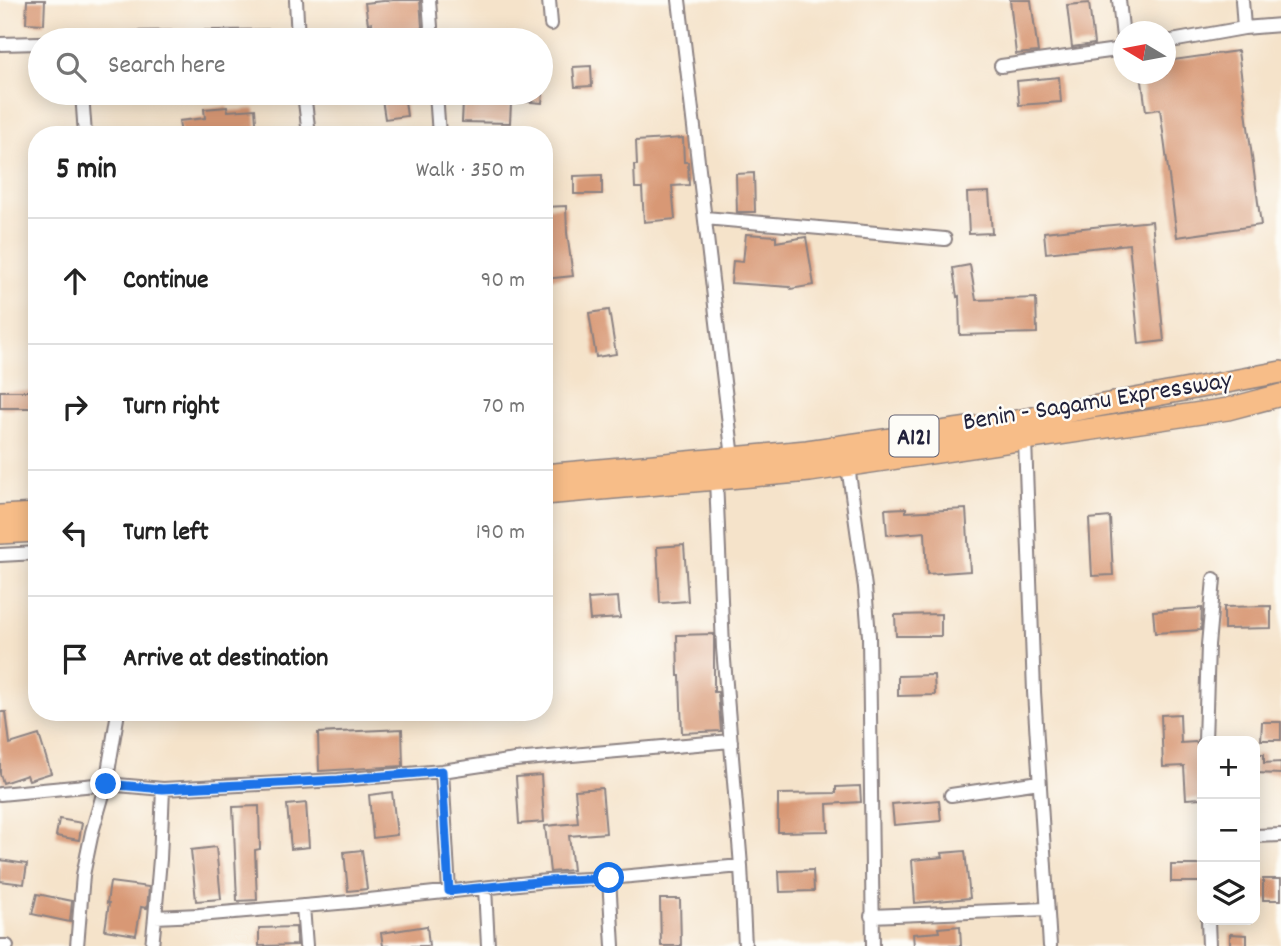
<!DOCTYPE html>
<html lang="en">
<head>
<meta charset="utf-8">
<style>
	body { margin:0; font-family:Dekko,sans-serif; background:#f2f2f2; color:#222 }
	.controls { position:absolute; right:21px; bottom:21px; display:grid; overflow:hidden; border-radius:14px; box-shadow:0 4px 18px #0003 }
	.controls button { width:63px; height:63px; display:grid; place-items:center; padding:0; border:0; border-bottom:2px solid #e0e0e0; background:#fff; color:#222; font:35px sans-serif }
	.compass { position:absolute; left:1113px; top:21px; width:63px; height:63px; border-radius:50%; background:#fff; box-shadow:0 4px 18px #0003; rotate:280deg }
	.stop { position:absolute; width:21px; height:21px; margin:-16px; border:5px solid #1a73e8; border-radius:50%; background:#fff }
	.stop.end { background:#1a73e8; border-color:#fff; box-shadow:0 2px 7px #0008 }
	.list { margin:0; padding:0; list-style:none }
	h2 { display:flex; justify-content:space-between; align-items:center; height:91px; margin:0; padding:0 28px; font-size:30px }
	h2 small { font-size:23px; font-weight:400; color:#767676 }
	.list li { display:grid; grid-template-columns:46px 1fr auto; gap:21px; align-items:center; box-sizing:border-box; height:126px; padding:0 28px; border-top:2px solid #e0e0e0 }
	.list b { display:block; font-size:26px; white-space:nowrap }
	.list em { font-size:23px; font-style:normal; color:#767676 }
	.icon { flex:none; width:38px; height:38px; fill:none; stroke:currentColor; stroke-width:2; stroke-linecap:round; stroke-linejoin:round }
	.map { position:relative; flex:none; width:1281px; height:946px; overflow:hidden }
	.search { position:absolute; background:#fff; box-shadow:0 4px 18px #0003; left:28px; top:28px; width:525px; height:77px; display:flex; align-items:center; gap:18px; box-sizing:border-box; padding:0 24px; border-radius:38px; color:#767676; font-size:26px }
	.panel { position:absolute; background:#fff; box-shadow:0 4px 18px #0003; left:28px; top:126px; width:525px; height:595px; border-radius:28px }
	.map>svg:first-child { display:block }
	.building { fill:#d89874 }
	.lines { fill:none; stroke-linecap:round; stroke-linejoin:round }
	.street-casing { stroke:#8c8282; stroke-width:16 }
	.highway-casing { stroke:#8c8282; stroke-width:24 }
	.street { stroke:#fff; stroke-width:12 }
	.highway { stroke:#f7bd88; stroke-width:21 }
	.route { stroke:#1a73e8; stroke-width:9 }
	.labels { text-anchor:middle; stroke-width:5; stroke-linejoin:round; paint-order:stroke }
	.shield { fill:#fdfcf7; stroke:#646373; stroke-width:2 }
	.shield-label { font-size:24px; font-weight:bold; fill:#22223b }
	.street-label { font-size:26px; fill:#22223b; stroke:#fdfcf7 }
</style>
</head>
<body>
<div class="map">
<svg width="1281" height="946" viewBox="0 0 1281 946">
	<rect width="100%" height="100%" fill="#fdfcf7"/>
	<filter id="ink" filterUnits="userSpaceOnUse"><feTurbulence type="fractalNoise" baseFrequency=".0143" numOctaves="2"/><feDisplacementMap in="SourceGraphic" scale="14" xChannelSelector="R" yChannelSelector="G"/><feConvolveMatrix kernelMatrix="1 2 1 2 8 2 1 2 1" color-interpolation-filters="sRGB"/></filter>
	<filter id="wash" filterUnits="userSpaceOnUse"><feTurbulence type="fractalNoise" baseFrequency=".00686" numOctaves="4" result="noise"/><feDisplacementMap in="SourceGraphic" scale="28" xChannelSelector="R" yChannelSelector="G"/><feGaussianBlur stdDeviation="1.57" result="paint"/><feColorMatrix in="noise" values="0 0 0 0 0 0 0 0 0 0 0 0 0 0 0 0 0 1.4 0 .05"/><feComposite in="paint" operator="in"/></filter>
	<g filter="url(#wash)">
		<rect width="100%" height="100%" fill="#f5e3ca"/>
		<g id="blocks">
			<path class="building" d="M27 0H45L44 24 26 23Z
				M393 0H420L423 40H374L372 23 368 24 365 3Z
				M1010 0H1031L1038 52 1016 54Z
				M1089 3 1094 44 1072 47 1067 5Z
				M1238 51 1261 225 1177 237 1160 109 1146 111 1141 74H1166V61Z
				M591 66 592 86 575 87 573 67Z
				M1059 77 1061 102 1019 105 1017 81Z
				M381 93H404L407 116 385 119Z
				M508 93H543L542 103 507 100Z
				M463 102 511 103 510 123 462 122Z
				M227 107 228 111 255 109 257 135H181L179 121 205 118 204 109Z
				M683 138 684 162H688L689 185 672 186 675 219 644 222 642 188H635L634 165H637L636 141Z
				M754 173 755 212H737L736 174Z
				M602 175V194H574V176Z
				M989 192 992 233 969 234 967 193Z
				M566 206 567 233 573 276 544 279V207Z
				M1152 221 1164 341 1139 344 1129 244 1046 253 1044 232Z
				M746 234 776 236V242L806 237 814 285 791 289 790 287 731 283 733 261 743 262Z
				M970 265 976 300 1036 298 1037 333 960 335 959 296 957 297 953 268Z
				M609 310 616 354 596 357 589 313Z
				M0 391H37V408H0Z
				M906 508V512L966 509 970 571 927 574 925 532 887 535 885 509Z
				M1110 517 1113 575 1092 576 1089 519Z
				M684 545 688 601 660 603 657 547Z
				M618 597 620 618 590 620 588 599Z
				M1271 606V628L1224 629V607Z
				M1202 608 1201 630 1155 633 1153 611Z
				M941 614V636H896L895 615Z
				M714 634V692H718L721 731 682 733 680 676H678L677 635Z
				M934 675 935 695 898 696V676Z
				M0 712H6L10 744 39 735 51 773 29 780 27 775 3 783 0 774Z
				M1180 714 1181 743 1196 742 1198 746 1201 798 1186 799 1184 766 1163 767 1161 715Z
				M1262 722H1281V740H1261Z
				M402 729 403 766 319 771 318 733Z
				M1255 754H1264V763L1281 762V774L1255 773Z
				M541 775 544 822 519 824 516 777Z
				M860 786 861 802 827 804 828 831 778 832V794L836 793V787Z
				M602 788 606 833 569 836 573 870 550 872 545 826 578 823 575 790Z
				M392 792 397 835 373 838 369 795Z
				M939 800 941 821 894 825 892 804Z
				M306 803 309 847 291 849 287 805Z
				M259 806 260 849 255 850 257 900 237 901 233 807Z
				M59 819 82 823 79 840 56 836Z
				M216 847 221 899 196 901 191 850Z
				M362 850 367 889 348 891 344 852Z
				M965 851 970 898 915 903 912 860 943 857 942 853Z
				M0 860 27 864 24 884 0 881Z
				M1171 865H1202V882H1171Z
				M813 870 814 891 780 892 779 871Z
				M1263 879H1281V900H1263Z
				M110 882 149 887 147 908 141 907 136 935 105 930 109 903H107Z
				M37 894 72 901 70 922 32 914Z
				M660 899H680L681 946H661Z
				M427 926 429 946H383L381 933Z
				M960 926 961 946H914L913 934 939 932 938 928Z
				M296 927 297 945 259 946V928Z
				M1230 934 1247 935V946H1230Z"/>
		</g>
	</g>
	<g filter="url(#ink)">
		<use href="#blocks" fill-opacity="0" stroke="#8c8282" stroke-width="2"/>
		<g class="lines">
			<defs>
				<path id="street" d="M296 0 298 40
					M429 0 432 40
					M549 0 551 24
					M679 0 733 458
					M1119 0 1124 47
					M1242 0 1244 28 1281 25
					M105 40 124 38 297 36
					M1166 42 1244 28
					M0 44 40 43
					M1001 66 1124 49
					M82 93 85 135
					M304 93 309 135
					M436 93 439 135
					M705 218 945 239
					M1025 440 1034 692 1050 946
					M848 466 865 587 869 636 873 946
					M716 479 723 648 741 866 745 946
					M0 555 37 553
					M1205 741 1208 645 1214 579
					M442 771 449 891
					M163 789 160 859 155 917 199 915 350 902 547 881 609 878 741 866
					M0 794 106 784 163 789 338 780 442 771 515 760 731 741
					M951 795 1039 782
					M1255 836 1281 835
					M609 878 613 946
					M485 888 488 946
					M303 906 306 946
					M871 916 1047 909
					M1208 920 1209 946
					M0 946H7
					M77 946 83 875 92 832 106 784 118 712
					M152 946 155 917"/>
				<path id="highway" d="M544 475 807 451 1011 422 1281 372
					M544 494 810 471 1228 409 1281 395
					M0 516 37 514
					M0 533 37 531"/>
			</defs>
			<use href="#street" class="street-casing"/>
			<use href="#highway" class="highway-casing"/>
			<use href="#street" class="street"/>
			<use href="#highway" class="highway"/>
		</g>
	</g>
	<g class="lines" filter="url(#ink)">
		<path class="route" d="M106 784 163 789 338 780 442 771 449 891 547 881 609 878"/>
	</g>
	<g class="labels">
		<rect class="shield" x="889.5" y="415.5" width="49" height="41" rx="5"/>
		<g class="shield-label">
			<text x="914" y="444">A121</text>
		</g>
		<g class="street-label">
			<text transform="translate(1097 399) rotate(-9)" y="9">Benin - Sagamu Expressway</text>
		</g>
	</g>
</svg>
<div class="controls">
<button>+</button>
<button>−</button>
<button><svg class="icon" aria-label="layers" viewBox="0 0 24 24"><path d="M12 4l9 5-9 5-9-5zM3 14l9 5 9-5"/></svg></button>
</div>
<svg class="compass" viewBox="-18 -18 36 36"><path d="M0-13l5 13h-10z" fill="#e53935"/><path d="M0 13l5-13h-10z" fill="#767676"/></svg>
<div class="stop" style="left:609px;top:878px"></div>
<div class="stop end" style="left:106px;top:784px"></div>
<div class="search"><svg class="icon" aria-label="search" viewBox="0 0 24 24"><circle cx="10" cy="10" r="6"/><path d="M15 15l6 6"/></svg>Search here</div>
<section class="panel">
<h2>5 min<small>Walk · 350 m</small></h2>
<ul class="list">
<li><svg class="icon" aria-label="ahead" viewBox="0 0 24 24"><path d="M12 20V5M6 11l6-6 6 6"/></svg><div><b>Continue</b></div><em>90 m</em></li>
<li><svg class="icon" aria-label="right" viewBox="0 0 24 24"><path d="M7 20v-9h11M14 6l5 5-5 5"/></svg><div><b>Turn right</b></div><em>70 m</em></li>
<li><svg class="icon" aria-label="left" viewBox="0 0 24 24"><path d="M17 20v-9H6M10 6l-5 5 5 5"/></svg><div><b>Turn left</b></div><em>190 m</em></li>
<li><svg class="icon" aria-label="arrive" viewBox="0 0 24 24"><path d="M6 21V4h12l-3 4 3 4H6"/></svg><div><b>Arrive at destination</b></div></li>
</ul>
</section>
</div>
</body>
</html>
